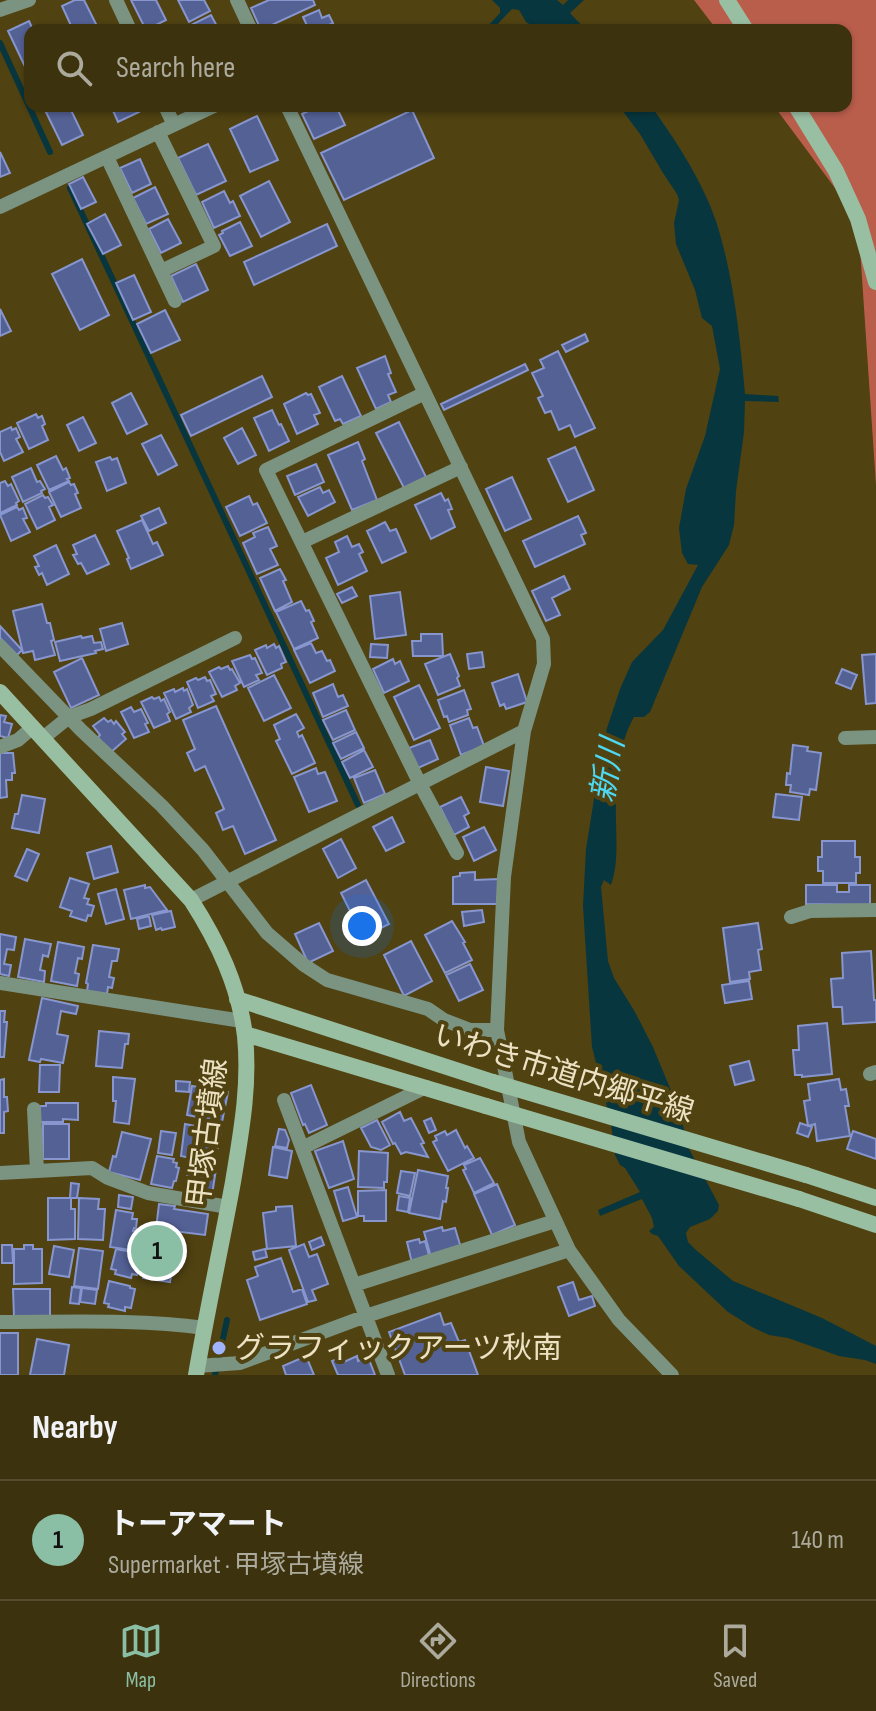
<!DOCTYPE html>
<html lang="en">
<head>
<meta charset="utf-8">
<style>
	body { margin:0; font-family:"Sofia Sans Condensed","Noto Sans JP",sans-serif; background:#473e1b; color:#f1f3f6 }
	.you { position:absolute; left:362px; top:926px; width:28px; height:28px; margin:-20px; border:6px solid #fff; border-radius:50%; background:#1a73e8; box-shadow:0 0 0 12px #1a73e833 }
	.badge { display:grid; place-items:center; width:52px; height:52px; border-radius:50%; background:#8abfa5; color:#111; font-size:26px; font-weight:700 }
	.pin { position:absolute; translate:-50% -50%; border:4px solid #fff; box-shadow:0 2px 8px #0006 }
	.list { margin:0; padding:0; list-style:none }
	h2 { display:flex; justify-content:space-between; align-items:center; height:104px; margin:0; padding:0 32px; font-size:34px }
	h2 small { font-size:26px; font-weight:400; color:#acaa9d }
	.list li { display:grid; grid-template-columns:52px 1fr auto; gap:24px; align-items:center; box-sizing:border-box; height:120px; padding:0 32px; border-top:2px solid #554d2e }
	.list b { display:block; font-size:30px; white-space:nowrap }
	.list p { margin:0; font-size:26px; white-space:nowrap; color:#acaa9d }
	.list em { font-size:26px; font-style:normal; color:#acaa9d }
	.icon { flex:none; width:44px; height:44px; fill:none; stroke:currentColor; stroke-width:2; stroke-linecap:round; stroke-linejoin:round }
	.map { position:relative; flex:none; width:876px; height:1375px; overflow:hidden }
	.search { position:absolute; background:#3c320d; box-shadow:0 2px 6px #0004; left:24px; right:24px; top:24px; height:88px; display:flex; align-items:center; gap:20px; box-sizing:border-box; padding:0 28px; border-radius:16px; color:#acaa9d; font-size:30px }
	.sheet { height:224px; background:#3c320d }
	nav { display:flex; justify-content:space-around; align-items:center; box-sizing:border-box; height:112px; border-top:2px solid #554d2e; background:#3c320d; font-size:22px; color:#acaa9d }
	nav a { display:grid; justify-items:center; gap:4px }
	nav .on { color:#8abfa5 }
	.map>svg:first-child { display:block }
	.forest { fill:#ba5e4c }
	.water { fill:#08363e }
	.lines { fill:none; stroke-linecap:round; stroke-linejoin:round }
	.stream { stroke:#08363e; stroke-width:6 }
	.building { fill:#546195; stroke:#8796ce; stroke-width:2 }
	.street { stroke:#7b9381; stroke-width:14 }
	.secondary { stroke:#99bfa3; stroke-width:16 }
	.secondary-bridge { stroke:#99bfa3; stroke-width:16 }
	.poi-dot { fill:#a0b3fd; stroke:#504211; stroke-width:3 }
	.labels { text-anchor:middle; stroke-width:8; stroke-linejoin:round; paint-order:stroke }
	.street-label { font-size:30px; fill:#ece2c3; stroke:#504211 }
	.poi-label { font-size:30px; fill:#ece2c3; stroke:#504211; text-anchor:start }
	.water-label { font-size:32px; font-style:italic; fill:#4dd8f2; stroke:#504211 }
</style>
</head>
<body>
<div class="map">
<svg width="876" height="1375" viewBox="0 0 876 1375">
	<rect width="100%" height="100%" fill="#504211"/>
	<path class="forest" d="M694 0H876V485L858 219 774 106H846V30H717Z"/>
	<path class="water" d="M492 0H557L563 5 568 0H584L570 13 586 30H539L526 22 519 10 512 9 492 30H484L500 13V8Z
		M619 106H651C677 142 703 182 717 224 734 279 740 338 745 394L778 396 779 402 745 401 744 432 736 491 734 525 729 545 702 587 650 712 644 717H634C620 741 616 775 616 803 615 830 620 859 611 885L604 880 601 887 608 961 614 978 635 1012 653 1047 679 1110 689 1149 719 1205 718 1211 710 1219 690 1227 686 1233 688 1242 696 1250 733 1281 822 1318 876 1346V1364L865 1360 839 1356 788 1338 769 1335 752 1327 728 1312 679 1266 658 1236 652 1234 649 1231 654 1227 652 1218 642 1199 600 1216 598 1210 640 1192 625 1168 620 1165 615 1155 611 1123 592 1047 583 906 586 849 599 768 607 728 620 689 632 662 663 630 698 565 688 564 682 553 679 528 686 489 705 436 720 369 712 326 702 318 695 290 676 244 674 223 679 200 677 194 663 173 640 134Z"/>
	<g class="lines">
		<path class="stream" d="M0 43 50 152
			M70 188 358 805
			M215 1375 227 1320"/>
	</g>
	<path class="building" d="M75 0H84L99 30H73L62 6Z
		M131 0H156L166 20 146 30Z
		M178 0H204L210 11 189 22Z
		M269 0H313L315 5 261 30 251 8Z
		M319 10 322 18 329 15 333 23 329 25 331 30H309L303 17Z
		M211 15 219 30H193L191 25Z
		M29 21 33 30H30V77L8 31Z
		M43 106H69L83 135 62 145Z
		M111 106H136L139 112 118 122Z
		M318 106H336L345 125 314 139 302 114Z
		M412 110 434 158 344 200 321 153Z
		M257 116 278 160 250 172 230 129Z
		M208 144 226 181 196 195 178 158Z
		M0 152 10 173 0 177Z
		M140 159 151 184 132 193 120 168Z
		M83 177 96 202 81 209 69 184Z
		M269 181 290 222 261 237 240 196Z
		M155 187 168 214 146 224 133 198Z
		M224 191 230 203 233 201 240 216 214 228 202 202Z
		M105 214 121 245 103 254 87 224Z
		M168 219 181 243 161 253 149 229Z
		M240 222 252 246 230 256 219 235 223 233 222 231Z
		M327 224 337 246 254 285 244 262Z
		M82 259 109 315 80 330 52 274Z
		M196 264 208 290 183 302 171 276Z
		M134 275 151 312 133 320 116 283Z
		M0 309 11 331 0 336Z
		M165 310 180 340 151 353 137 324Z
		M585 334 588 341 566 352 562 345Z
		M558 351 595 428 575 437 570 425 559 430 551 411 545 413 538 398 543 396 532 373 544 368 540 360Z
		M385 356 391 373 388 374 396 392 388 395 391 402 376 409 357 368Z
		M525 364 528 370 444 410 441 404Z
		M262 376 272 397 191 436 181 415Z
		M342 376 361 416 343 424 340 419 335 421 319 387Z
		M131 393 147 424 127 434 112 403Z
		M306 393 308 395 311 394 320 413 314 415 318 424 297 434 284 404Z
		M272 410 279 425 281 424 289 441 269 451 254 418Z
		M36 414 38 418 42 416 45 424 42 426 48 440 29 449 17 423Z
		M83 417 96 443 79 451 67 425Z
		M399 422 426 477 404 488 376 433Z
		M11 427 12 430 16 428 20 437 16 439 23 452 4 461 0 452V432Z
		M242 428 256 455 238 464 224 438Z
		M161 435 177 465 158 475 142 444Z
		M358 442 365 459 362 461 377 500 352 510 328 455Z
		M575 447 594 490 568 502 548 459Z
		M56 456 63 470 66 468 70 478 67 479 69 481 49 490 37 465Z
		M110 457 112 460 117 458 126 483 107 491 96 462Z
		M316 464 324 482 295 495 287 476Z
		M31 468 37 482 40 481 45 489 41 491 42 493 23 502 12 477Z
		M512 477 531 519 505 531 486 489Z
		M5 481 8 486 11 484 19 501 16 503 17 505 0 513V483Z
		M69 482 71 485 74 484 78 493 75 494 81 508 61 517 49 492Z
		M320 487 323 493 329 490 335 502 308 516 298 497Z
		M441 493 445 501 448 499 452 509 448 510 455 527 431 539 415 505Z
		M43 495 45 498 48 497 53 505 49 507 55 520 37 529 25 504Z
		M249 496 253 505 257 503 267 523 240 536 226 507Z
		M17 507 19 510 23 508 27 518 23 519 30 532 11 541 0 515Z
		M159 508 166 523 149 531 141 516Z
		M578 516 586 533 581 535 585 544 535 567 523 541Z
		M142 520 153 544 157 542 163 555 131 569 127 559 129 558 117 531Z
		M385 522 390 531 396 529 406 552 382 563 367 531Z
		M268 527 277 546 270 549 278 565 257 574 243 543 255 537 253 533Z
		M95 535 109 564 87 574 81 563 78 564 73 555 77 554 73 545Z
		M347 536 352 547 359 544 363 552 359 554 367 571 338 585 326 558 339 552 335 542Z
		M56 545 69 574 47 585 42 573 39 575 35 567 39 566 34 556Z
		M280 569 286 580 283 581 292 602 275 611 260 578Z
		M564 576 570 589 552 598 560 615 546 621 532 591Z
		M352 587 357 596 342 603 337 594Z
		M400 592 406 635 375 639 370 596Z
		M301 601 306 611 309 610 314 621 311 622 318 638 294 649 276 612Z
		M42 604 47 623H50L54 640 51 641 55 655 35 660 33 651 23 653 13 611Z
		M122 623 128 644 106 651 100 629Z
		M0 626 22 650 17 655 0 638Z
		M421 634H442L443 656H413L412 641H421Z
		M81 636 82 638 92 636 94 643 101 642 103 649 95 651 96 653 60 661 55 642Z
		M311 643 316 653 322 651 327 661 330 660 335 671 310 683 294 650Z
		M274 644 276 648 279 646 286 662 281 664 282 668 267 675 255 650 266 645 267 648Z
		M371 644 388 645 387 658 370 657Z
		M482 652 484 667 469 669 467 654Z
		M450 654 459 676 457 678 460 686 438 695 425 664Z
		M876 654V703L866 704 862 655Z
		M250 655 252 659 255 658 262 673 256 675 259 680 244 687 232 661Z
		M82 658 99 695 71 708 54 672Z
		M393 659 395 664 400 661 409 681 384 693 373 669Z
		M228 666 230 670 232 669 240 683 235 686 237 690 222 697 209 672 219 667 221 669Z
		M842 669 857 675 851 689 836 683Z
		M518 674 527 702 506 709 504 704 500 706 492 683Z
		M274 675 291 708 264 721 248 688Z
		M205 677 207 681 210 680 216 694 211 696 214 701 198 708 187 682 196 678 198 680Z
		M333 684 338 697 343 695 348 706 323 717 313 693Z
		M419 685 440 728 414 740 394 697Z
		M183 688 184 691 187 689 193 705 189 708 191 712 176 719 164 693 174 689 175 692Z
		M464 690 471 709 467 710 468 715 449 722 447 716 444 717 438 700Z
		M152 697 154 699 159 697 161 701 164 699 170 712 167 714 170 721 154 728 141 702Z
		M216 706 276 840 245 854 233 826 223 830 216 813 224 809 205 766 195 771 187 753 195 749 183 720Z
		M131 707 134 712 141 709 148 723 145 724 149 732 134 738 121 712Z
		M346 710 355 730 333 740 323 720Z
		M296 714 304 728 297 732 299 737 302 735 315 763 292 774 276 741 280 739 274 725Z
		M0 715 6 716 4 722 12 724 8 738 0 736Z
		M104 718 108 722 111 720 114 724 116 721 125 732 122 734 126 739 110 753 98 737 100 735 93 726Z
		M469 718 473 728 477 727 484 746 461 755 450 725Z
		M356 732 364 748 341 759 333 743Z
		M430 740 438 759 418 768 409 748Z
		M793 745 808 747 807 751 821 753 816 790 810 789 809 795 790 792 791 785H786L787 773 790 774Z
		M364 750 373 767 350 778 342 762Z
		M0 753H13L15 773H12V780H6L7 797 0 798Z
		M486 767 509 771 503 806 480 802Z
		M316 768 318 774 325 772 337 801 309 812 294 777Z
		M375 770 385 794 364 803 354 778Z
		M776 794 802 797 799 820 773 817Z
		M22 795 45 799 39 833 12 828 15 814H18Z
		M461 797 469 813 464 816 469 827 454 835 440 807Z
		M392 817 404 842 386 851 373 827Z
		M484 827 496 850 474 861 463 837Z
		M341 839 356 868 338 878 323 849Z
		M822 841H855V857H860V873H856V883H823V871H818V857H822Z
		M111 846 118 872 94 879 87 853Z
		M27 849 39 854 27 881 15 876Z
		M475 872V880L498 879 499 904H453V877L460 876V873Z
		M70 878 89 884 84 898 89 899 87 904 94 906 91 916 88 915 86 921 70 916 72 911 60 907Z
		M366 880 389 924 363 937 341 893Z
		M145 885V888L150 887 167 910 131 919 124 890Z
		M806 885H837V892H849V885H870V905L806 904Z
		M116 889 124 919 106 924 98 894Z
		M482 910 484 922 464 926 462 912Z
		M171 911 175 927 162 930 161 928 156 930 152 915Z
		M149 916 151 926 139 929 137 919Z
		M452 921 465 942 463 943 472 960 445 973 425 935Z
		M319 923 333 951 308 963 295 934Z
		M758 923 762 949 758 950 761 970 749 972 750 979 730 982 723 928Z
		M0 934 16 937 14 950 7 949 4 964 11 965 9 976 0 974Z
		M25 939 51 944 48 957 43 955 40 970 45 971 44 982 18 977Z
		M411 941 432 981 404 996 384 955Z
		M58 942 84 947 82 959 78 958 75 973 79 974 77 986 51 981Z
		M93 945 119 949 117 961H112L109 977 114 978 112 988 108 987 107 994 87 991 88 984 86 983Z
		M871 951 874 1000H876V1022L843 1024 842 1007H833L831 979 843 978 842 953Z
		M470 964 483 990 459 1001 446 975Z
		M749 981 752 999 725 1003 722 985Z
		M42 998 78 1006 76 1014 61 1011 57 1034 68 1036 63 1063 41 1059 40 1062 29 1060Z
		M0 1011H5L4 1022H7L4 1057H0Z
		M827 1023 832 1074 802 1077V1075H795L793 1050H799L798 1026Z
		M99 1031 129 1034 128 1044H125L122 1068 96 1066Z
		M749 1061 754 1080 735 1085 730 1066Z
		M40 1065H60L59 1092H39Z
		M113 1077 135 1079 129 1124 114 1122 116 1101H113Z
		M4 1079V1097H7L8 1111 4 1112V1133H0V1080Z
		M839 1079 841 1090 846 1089 849 1106H845L850 1136 817 1141 815 1124 808 1126 804 1101 810 1100 808 1084Z
		M176 1081 190 1082 189 1092 176 1091Z
		M311 1085 327 1125 309 1133 305 1124 303 1125 291 1093Z
		M192 1086 228 1092 222 1122 187 1115Z
		M46 1103H78V1120L63 1119V1122H40V1106H46Z
		M400 1112 404 1121 411 1118 424 1143 421 1144 428 1157 406 1152 401 1154 395 1143 393 1144 382 1122Z
		M431 1118 436 1130 429 1133 424 1121Z
		M377 1120 390 1145 381 1150 371 1147 361 1128Z
		M800 1123 812 1127 808 1137 797 1133Z
		M43 1124H69V1159H43Z
		M185 1124 221 1131 218 1148 214 1147 211 1162 181 1156Z
		M279 1129 285 1130 289 1140 287 1148 275 1146Z
		M456 1130 465 1148 467 1146 474 1158 448 1171 433 1142 437 1140 435 1136 445 1131 447 1135Z
		M161 1131 176 1133 172 1155 158 1153Z
		M853 1131 876 1139V1159L847 1149Z
		M122 1132 151 1139 140 1180 109 1172 113 1156 116 1157Z
		M343 1141 354 1179 329 1188 315 1151Z
		M273 1147 292 1151 287 1178 269 1175Z
		M359 1151 388 1153 387 1182H384V1188L358 1187Z
		M157 1156 174 1159 173 1162 177 1163 176 1167 179 1168 176 1181H174L172 1188 151 1184Z
		M480 1158 494 1183 474 1193 463 1170 466 1169 464 1165Z
		M189 1164 216 1169 212 1195 185 1190Z
		M418 1170 448 1176 446 1188H448L446 1202 443 1201 440 1219 409 1213Z
		M401 1171 415 1173 410 1196 397 1193Z
		M71 1183 79 1184 77 1198H71V1209H75V1239L48 1240V1198H70Z
		M497 1184 515 1225 492 1235 474 1194Z
		M348 1187 357 1217 343 1221 334 1191Z
		M386 1190V1221H364V1216H358V1191Z
		M119 1195 133 1197 131 1209 118 1207Z
		M399 1196 410 1198 408 1212 397 1210Z
		M79 1198 99 1199 98 1209H105L103 1240 78 1239Z
		M159 1204 175 1206 174 1209 208 1214 205 1235 156 1229Z
		M292 1206 296 1246 267 1249 263 1213 276 1211V1207Z
		M116 1210 133 1213 132 1219H137L136 1229 134 1228 133 1231H137L135 1246H131V1250L110 1247Z
		M442 1227 443 1231 455 1228 461 1248 431 1257 424 1232Z
		M150 1232 178 1237 170 1282 143 1278Z
		M321 1237 324 1245 312 1250 309 1242Z
		M419 1239 420 1243 425 1241 430 1259 412 1263 407 1242Z
		M304 1244 309 1257 317 1254 328 1284 312 1290 316 1300 308 1302 289 1250Z
		M2 1245H12L13 1263H2Z
		M24 1245H33V1249H42V1283L14 1284V1249H24Z
		M54 1246 74 1250 69 1277 49 1274Z
		M79 1248 103 1251 98 1289 74 1286Z
		M116 1249 137 1253 136 1256 141 1257 137 1275 132 1274 131 1278 115 1274 116 1270 111 1269Z
		M265 1249 267 1257 255 1260 253 1252Z
		M281 1258 293 1292 302 1289 307 1304 260 1320 247 1280 258 1276 255 1267Z
		M109 1281 130 1286V1288L135 1289 131 1308 125 1307V1311L108 1307 109 1304 104 1303Z
		M573 1282 579 1300 592 1296 595 1306 569 1316 558 1287Z
		M72 1287 81 1288 79 1304 70 1303Z
		M82 1288 97 1290 95 1304 80 1302Z
		M13 1289H50V1316L14 1317Z
		M440 1313 444 1325 451 1323 459 1342 465 1340 478 1375H405L389 1332Z
		M0 1333H18V1375H0Z
		M37 1339 69 1345 64 1375H30Z
		M306 1356 314 1375H286L283 1366Z
		M357 1356 358 1361 368 1357 375 1375H338L332 1361 342 1357 344 1362Z"/>
	<g class="lines">
		<path class="street" d="M116 0 130 30
			M237 0 251 30
			M0 10 29 0
			M165 106 174 125
			M287 106 543 639 544 664 524 731 504 877 497 1030 519 1142 569 1250
			M158 132 214 246 161 271
			M107 157 175 301
			M0 207 214 106
			M425 393 266 470 420 784 457 853
			M302 542 461 467
			M0 646 81 730 162 806 203 850 267 933 304 965 327 980 428 1009 444 1020 470 1030H497
			M43 738 69 717 91 709 235 638
			M845 738 876 737
			M0 747 18 740 33 727
			M191 900 524 731
			M791 917 810 911 876 910
			M0 983 242 1021
			M870 1074 876 1072
			M284 1100 388 1375
			M34 1109 37 1171
			M302 1148 426 1087
			M0 1173 92 1168 108 1178 148 1193 228 1207
			M354 1285 555 1221
			M0 1322C69 1322 137 1319 205 1328
			M197 1366 240 1363 366 1316 569 1250 619 1320 672 1375"/>
		<path class="secondary" d="M727 0 746 30
			M796 106 836 171 858 219 876 282
			M0 692 191 900C218 942 239 986 245 1036 250 1086 241 1133 233 1182 221 1247 207 1311 196 1375
			M237 999 493 1082
			M245 1034 486 1106
			M806 1175 876 1198
			M799 1199 876 1225"/>
		<path class="secondary-bridge" d="M493 1082 806 1175
			M486 1106 799 1199"/>
	</g>
	<circle class="poi-dot" cx="219" cy="1348" r="8"/>
	<g class="labels">
		<g class="street-label">
			<text transform="translate(564 1073) rotate(17)" y="10">いわき市道内郷平線</text>
			<text transform="translate(207 1133) rotate(-83)" y="10">甲塚古墳線</text>
		</g>
		<g class="poi-label">
			<text x="235" y="1358">グラフィックアーツ秋南</text>
		</g>
		<g class="water-label">
			<text transform="translate(607 770) rotate(-80)" y="11">新川</text>
		</g>
	</g>
</svg>
<div class="you"></div>
<div class="pin badge" style="left:157px;top:1251px">1</div>
<div class="search"><svg class="icon" aria-label="search" viewBox="0 0 24 24"><circle cx="10" cy="10" r="6"/><path d="M15 15l6 6"/></svg>Search here</div>
</div>
<section class="sheet">
<h2>Nearby<small></small></h2>
<ul class="list">
<li><span class="badge">1</span><div><b>トーアマート</b><p>Supermarket · 甲塚古墳線</p></div><em>140 m</em></li>
</ul>
</section>
<nav>
<a class="on"><svg class="icon" aria-label="map" viewBox="0 0 24 24"><path d="M3 6l6-2 6 2 6-2v14l-6 2-6-2-6 2zM9 4v14M15 6v14"/></svg>Map</a>
<a><svg class="icon" aria-label="directions" viewBox="0 0 24 24"><path d="M12 3l9 9-9 9-9-9zM9 14v-3h6M13 9l2 2-2 2"/></svg>Directions</a>
<a><svg class="icon" aria-label="saved" viewBox="0 0 24 24"><path d="M7 4h10v16l-5-4-5 4z"/></svg>Saved</a>
</nav>
</body>
</html>
